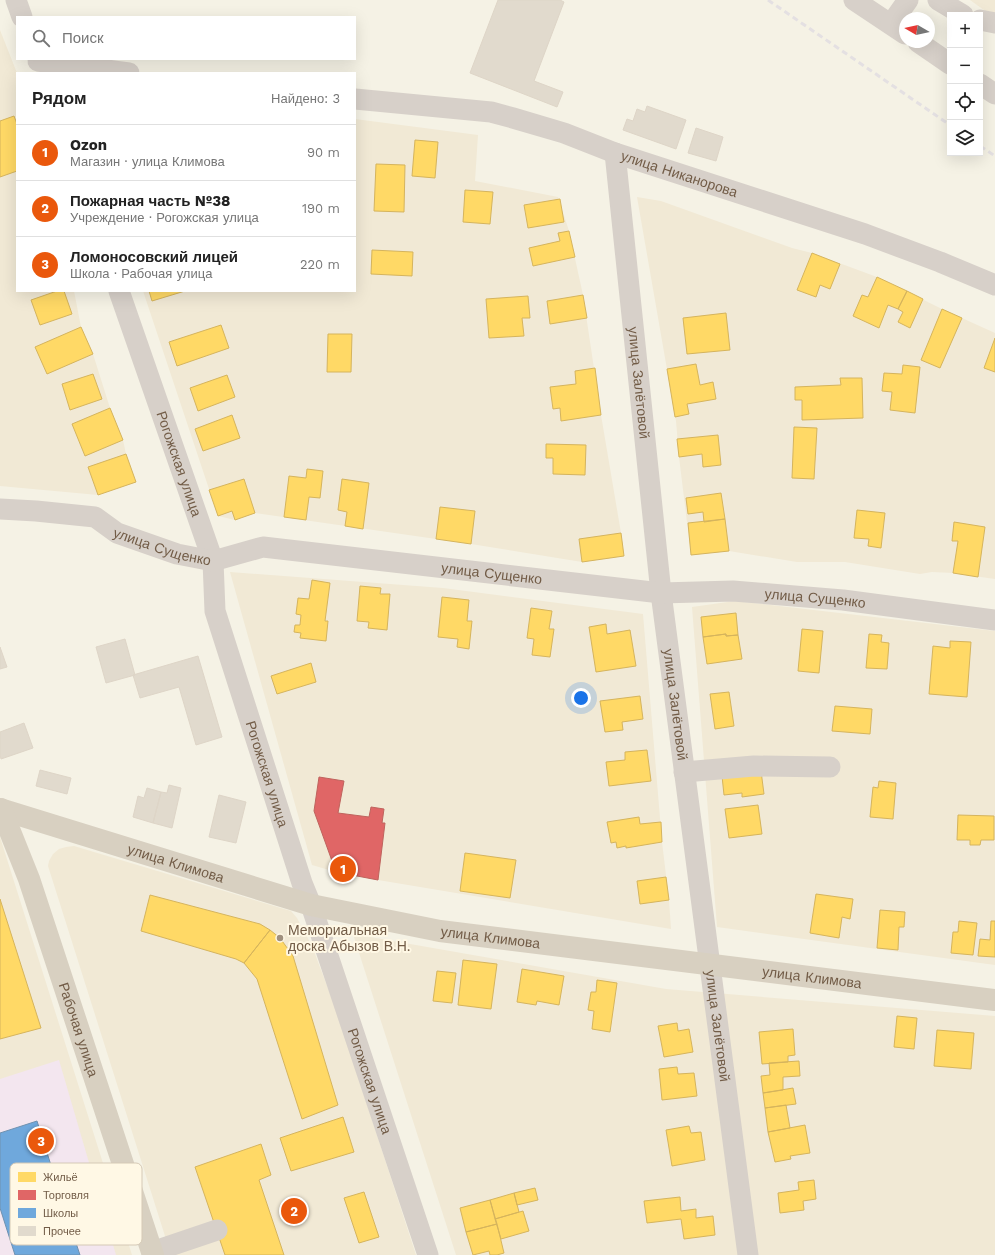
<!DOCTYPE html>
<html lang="ru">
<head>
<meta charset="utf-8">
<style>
	body { margin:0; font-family:"Work Sans",sans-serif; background:#f6f6f6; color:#222 }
	.controls { position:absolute; right:12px; top:12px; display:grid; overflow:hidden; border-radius:0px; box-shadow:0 4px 16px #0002 }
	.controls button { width:36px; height:36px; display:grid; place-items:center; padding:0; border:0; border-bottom:1px solid #e0e0e0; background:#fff; color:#222; font:20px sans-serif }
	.compass { position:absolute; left:899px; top:12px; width:36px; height:36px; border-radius:50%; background:#fff; box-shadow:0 4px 16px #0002; rotate:279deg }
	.you { position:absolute; left:581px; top:698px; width:14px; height:14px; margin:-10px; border:3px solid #fff; border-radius:50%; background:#1a73e8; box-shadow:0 0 0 6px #1a73e833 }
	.badge { display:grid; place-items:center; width:26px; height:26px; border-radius:50%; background:#ea580c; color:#fff; font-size:13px; font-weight:700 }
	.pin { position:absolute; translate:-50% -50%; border:2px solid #fff; box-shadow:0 1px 4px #0006 }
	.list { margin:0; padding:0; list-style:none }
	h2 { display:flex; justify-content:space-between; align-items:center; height:52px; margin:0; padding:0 16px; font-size:17px }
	h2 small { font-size:13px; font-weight:400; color:#767676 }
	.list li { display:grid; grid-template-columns:26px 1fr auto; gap:12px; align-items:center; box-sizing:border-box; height:56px; padding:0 16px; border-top:1px solid #e0e0e0 }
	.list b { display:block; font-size:15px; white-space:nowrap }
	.list p { margin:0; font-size:13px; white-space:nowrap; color:#767676 }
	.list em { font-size:13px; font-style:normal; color:#767676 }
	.icon { flex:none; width:22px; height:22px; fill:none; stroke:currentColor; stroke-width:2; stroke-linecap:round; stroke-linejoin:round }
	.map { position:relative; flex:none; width:995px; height:1255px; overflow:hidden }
	.search { position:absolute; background:#fff; box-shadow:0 4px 16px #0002; left:16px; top:16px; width:340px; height:44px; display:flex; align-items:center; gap:10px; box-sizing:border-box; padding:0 14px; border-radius:0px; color:#767676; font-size:15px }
	.panel { position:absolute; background:#fff; box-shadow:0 4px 16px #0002; left:16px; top:72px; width:340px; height:220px; border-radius:0px }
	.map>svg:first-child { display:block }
	.residential { fill:#f1e9d5 }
	.education { fill:#f3e6ef }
	.homes { fill:#ffd966; stroke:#d5b45d }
	.shops { fill:#e06666; stroke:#bf635d }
	.schools { fill:#6fa8dc; stroke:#7091af }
	.building { fill:#e1dacd; stroke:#ded5c7 }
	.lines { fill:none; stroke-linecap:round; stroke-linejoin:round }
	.minor { stroke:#d7d0c9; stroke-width:21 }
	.major { stroke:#d8d0c1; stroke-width:22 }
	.rail { stroke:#e4e0e2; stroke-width:3; stroke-dasharray:6 4; stroke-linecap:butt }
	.poi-dot { fill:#a0907e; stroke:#fff8e5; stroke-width:1.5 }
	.labels { text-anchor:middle; stroke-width:4; stroke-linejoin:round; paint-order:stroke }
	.street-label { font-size:14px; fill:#725c47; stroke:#fff8e5 }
	.poi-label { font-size:14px; fill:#725c47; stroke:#fff8e5; text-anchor:start }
	.key { fill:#fff8e5; stroke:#d5c9b6; stroke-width:1 }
	.key-label { font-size:11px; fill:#725c47 }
</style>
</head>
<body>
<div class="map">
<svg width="995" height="1255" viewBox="0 0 995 1255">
	<rect width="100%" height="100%" fill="#f5f2e5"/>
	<path class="residential" d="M970 0H995V18Z
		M0 30 17 73V291H74L81 327 93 354 110 408 123 440 126 454 136 482 98 495 0 486Z
		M355 119 478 135 475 181 558 197 569 231 583 295 601 415 621 533 624 556 582 562 471 544 255 513 235 520 218 516 143 291H355Z
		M637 197 661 201 792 248 812 253 877 277 942 309 995 333V579L953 573 932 572 920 574 845 562H797L729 551 691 555 679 457 676 421Z
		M230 572 443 588 643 614 662 842 669 900 671 929 378 880 336 872 312 865Z
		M735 601 995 631V965L717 927 692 607Z
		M0 837 132 1255H0Z
		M74 846 291 911 297 918 312 946 338 1015 416 1255H171L48 866 49 861 53 854 59 849 66 847Z
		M353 934 666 989 995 1016V1255H456Z"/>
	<path class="education" d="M59 1060 116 1255H0V1079Z"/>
	<path class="homes" d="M14 116 17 124V171L0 177V121Z
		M415 140 438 142 435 178 412 176Z
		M376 164 405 165 404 212 374 211Z
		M465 190 493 192 490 224 463 222Z
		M560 199 564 222 528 228 524 205Z
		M569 231 575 257 533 266 529 248 560 241 558 233Z
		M372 250 413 252 412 276 371 274Z
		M812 253 840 264 830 289 820 285 816 297 797 290Z
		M877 277 907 291 898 309 888 305 879 328 853 316 862 295 868 297Z
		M57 291H64L72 314 40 325 31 300Z
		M149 291H185L152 301Z
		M907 291 923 299 910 328 898 322 903 312 898 309Z
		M583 295 587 318 550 324 547 301Z
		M528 296 530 318H522L524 336 489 338 486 299Z
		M942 309 962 318 940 368 921 360Z
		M726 313 730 350 687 354 683 318Z
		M221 325 229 348 177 366 169 342Z
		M81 327 93 354 47 374 35 347Z
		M328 334H352L351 372H327Z
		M995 338V372L984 368Z
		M696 364 700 385 713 382 716 399 687 404 689 414 675 417 667 369Z
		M903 365 920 367 915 413 890 410 892 392 882 391 884 373 902 374Z
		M595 368 601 415 561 421 560 408 553 409 550 387 576 384 575 371Z
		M93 374 102 399 70 410 62 384Z
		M227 375 235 397 198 411 190 388Z
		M840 378H862L863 418 802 420V400H795V387L841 385Z
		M110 408 123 440 85 456 72 424Z
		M232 415 240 438 203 451 195 429Z
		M794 427 817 428 814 479 792 478Z
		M718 435 721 465 703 467 702 454 679 457 677 439Z
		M546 444 586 445 585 475 553 474V458H546Z
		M126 454 136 482 98 495 88 467Z
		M307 469 323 471 320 498 309 497 306 520 284 517 289 476 306 478Z
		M244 479 255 513 235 520 232 511 218 516 209 490Z
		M342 479 369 483 363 529 345 526 347 512 338 510Z
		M721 493 725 519 704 522 703 512 688 514 686 498Z
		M440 507 475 511 471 544 436 539Z
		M857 510 885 513 881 548 868 546 869 539 854 538Z
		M725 519 729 551 691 555 688 523Z
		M954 522 985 527 978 577 953 573 958 541H952Z
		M621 533 624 556 582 562 579 539Z
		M312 580 330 583 325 621H328L326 641 300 638 301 633 294 632 295 625H300L301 615 296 614 298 598 309 599Z
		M360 586 381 588 380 594H390L387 630 368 628 369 622 357 621Z
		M442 597 469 600 467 621H472L469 649 457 647 458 639 438 637Z
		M531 608 552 611 549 629H554L550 657 532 655 534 639 527 638Z
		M736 613 738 635 726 636V634L703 637 701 617Z
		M606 624 607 634 630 630 636 666 596 672 589 627Z
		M802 629 823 631 819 673 798 671Z
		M726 634V636L738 635 742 659 707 664 703 637Z
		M869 634 882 635 881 642 889 643 887 669 866 668Z
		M950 641 971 642 967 697 929 694 933 646 950 648Z
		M311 663 316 682 277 694 271 676Z
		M729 692 734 726 715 729 710 694Z
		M640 696 643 719 622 722 623 730 605 732 600 701Z
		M835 706 872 709 870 734 832 731Z
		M647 750 651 781 609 786 606 762 625 760V752Z
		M761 771 764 794 742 797V793L724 795 722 776Z
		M879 781 896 783 893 819 870 817 873 787 878 788Z
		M758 805 762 834 729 838 725 809Z
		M958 815 994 816V840H981L980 845H970V840H957Z
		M639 817 640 824 661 822 662 842 626 848V846L617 848 616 842 611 843 607 822Z
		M465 853 516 860 510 898 460 891Z
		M666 877 669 900 640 904 637 881Z
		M816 894 853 899 850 919 842 917 839 938 810 933Z
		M150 895 260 924 270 930 244 963 236 959 141 931Z
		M0 899 41 1028 0 1039Z
		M880 910 905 912 904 927H899L898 950 877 948Z
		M959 921 977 923 973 955 951 953 953 932H958Z
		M991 921H995V957L978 956 980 939 990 940Z
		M270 930 280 938 293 956 338 1105 302 1119 257 979 244 963Z
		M463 960 497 964 491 1009 458 1005Z
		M522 969 564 976 559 1005 537 1001 536 1005 517 1002Z
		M437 971 456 973 452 1003 433 1001Z
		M597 980 617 983 610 1032 592 1029 594 1011 588 1010 591 992H596Z
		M897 1016 917 1018 914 1049 894 1047Z
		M677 1023 678 1031 689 1029 693 1052 664 1057 658 1026Z
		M793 1029 795 1055 788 1056V1062L762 1064 759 1032Z
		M937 1030 974 1033 971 1069 934 1066Z
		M799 1061 800 1076 783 1077V1090L763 1093 761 1076 770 1075 769 1063Z
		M677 1067 678 1074 694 1073 697 1096 662 1100 659 1069Z
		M793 1088 796 1104 765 1108 763 1093Z
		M786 1105 790 1128 768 1132 765 1108Z
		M343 1117 354 1152 291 1171 280 1138Z
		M805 1125 810 1153 790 1156 791 1159 775 1162 768 1132Z
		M689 1126 691 1133 701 1132 705 1160 672 1166 666 1130Z
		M261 1144 271 1175 259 1180 284 1255H225L195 1167Z
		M814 1180 816 1199 803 1201 804 1210 780 1213 778 1193 799 1190 798 1182Z
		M535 1188 538 1200 517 1205 514 1193Z
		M364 1192 379 1237 359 1243 344 1198Z
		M514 1193 519 1212 495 1219 490 1200Z
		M680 1197 681 1211 696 1209V1218L713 1216 715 1235 684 1239 681 1219 647 1223 644 1201Z
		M490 1200 497 1224 466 1232 460 1208Z
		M523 1211 529 1231 501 1239 495 1219Z
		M497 1224 504 1253 497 1255H490L489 1251 473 1255 466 1232Z"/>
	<path class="shops" d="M319 777 344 781 338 813 369 817 371 807 384 809 382 823H385L378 880 336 872 314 811Z"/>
	<path class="schools" d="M37 1121 67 1216 80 1255H15L0 1208V1133Z"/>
	<path class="building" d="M498 0H560L564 2 534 81 563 92 557 107 470 73Z
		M647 106 686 120 676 149 623 130 627 119 633 121 637 109 645 112Z
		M696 128 723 137 716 161 688 153Z
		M125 639 135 675 106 683 96 647Z
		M0 647 7 667 0 669Z
		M198 656 222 737 196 745 179 687 140 698 133 675Z
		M24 723 33 748 1 759 0 755V732Z
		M40 770 71 778 67 794 36 786Z
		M169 785 181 788 172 828 153 823 161 792 167 793Z
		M147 788 161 792 153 823 133 817 138 796 144 798Z
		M219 795 246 802 236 843 209 837Z"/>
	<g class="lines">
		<g class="minor">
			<path d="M16 0 22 17"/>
			<path d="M854 0 905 34"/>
			<path d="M938 0 963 15"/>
			<path d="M980 20 995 23"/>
			<path d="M891 24 908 0"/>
			<path d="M918 42 950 64"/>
			<path d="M38 61 129 73"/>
			<path d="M980 84 995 94"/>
			<path id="s1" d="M355 99 491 112 513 118 564 133 615 153 865 234 940 262 995 285"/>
			<path id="s2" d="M615 153 661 593 748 1255"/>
			<path id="s3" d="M119 291 213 561 215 611 302 883 311 905 428 1255"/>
			<path id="s4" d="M0 509 36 511 95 517 117 533 177 554 213 561 263 547 661 593 733 591 843 600 995 620"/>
			<path d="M684 772 754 766 830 767"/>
			<path d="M152 1252 217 1230"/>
		</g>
		<g class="major">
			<path id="s5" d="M0 809 311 905 440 931 995 1000"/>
			<path id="s6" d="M1 809 29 879 153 1255"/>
		</g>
		<path class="rail" d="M768 0 950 125
			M980 146 995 156"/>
	</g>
	<circle class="poi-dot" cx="280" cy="938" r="4"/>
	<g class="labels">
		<g class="street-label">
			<text dy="5" stroke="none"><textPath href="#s1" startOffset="335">улица Никанорова</textPath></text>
			<text dy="5" stroke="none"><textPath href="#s2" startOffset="231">улица Залётовой</textPath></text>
			<text dy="5" stroke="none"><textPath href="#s3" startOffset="183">Рогожская улица</textPath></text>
			<text dy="5" stroke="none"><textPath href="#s4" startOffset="170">улица Сущенко</textPath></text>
			<text dy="5" stroke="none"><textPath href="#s4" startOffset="505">улица Сущенко</textPath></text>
			<text dy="5" stroke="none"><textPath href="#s4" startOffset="830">улица Сущенко</textPath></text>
			<text dy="5" stroke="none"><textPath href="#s2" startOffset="555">улица Залётовой</textPath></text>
			<text dy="5" stroke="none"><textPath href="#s3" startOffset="507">Рогожская улица</textPath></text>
			<text dy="5" stroke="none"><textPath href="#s5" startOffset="184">улица Климова</textPath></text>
			<text dy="5" stroke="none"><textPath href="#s5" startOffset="508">улица Климова</textPath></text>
			<text dy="5" stroke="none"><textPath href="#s5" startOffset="832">улица Климова</textPath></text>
			<text dy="5" stroke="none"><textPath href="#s2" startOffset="879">улица Залётовой</textPath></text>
			<text dy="5" stroke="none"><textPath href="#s6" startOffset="234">Рабочая улица</textPath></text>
			<text dy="5" stroke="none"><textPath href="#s3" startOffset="831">Рогожская улица</textPath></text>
		</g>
		<g class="poi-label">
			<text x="288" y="935">Мемориальная<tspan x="288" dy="16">доска Абызов В.Н.</tspan></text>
		</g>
	</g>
	<rect x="10" y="1163" width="132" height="82" rx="6" class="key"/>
	<rect x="18" y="1172" width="18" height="10" fill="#ffd966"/>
	<rect x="18" y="1190" width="18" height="10" fill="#e06666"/>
	<rect x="18" y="1208" width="18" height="10" fill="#6fa8dc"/>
	<rect x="18" y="1226" width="18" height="10" fill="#e1dacd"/>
	<g class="key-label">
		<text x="43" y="1181">Жильё</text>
		<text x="43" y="1199">Торговля</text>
		<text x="43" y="1217">Школы</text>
		<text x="43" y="1235">Прочее</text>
	</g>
</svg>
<div class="controls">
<button>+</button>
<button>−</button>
<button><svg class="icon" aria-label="locate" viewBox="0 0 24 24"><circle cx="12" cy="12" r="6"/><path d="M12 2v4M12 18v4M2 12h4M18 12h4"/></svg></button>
<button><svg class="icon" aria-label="layers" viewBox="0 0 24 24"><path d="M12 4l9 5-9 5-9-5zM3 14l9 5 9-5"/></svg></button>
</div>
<svg class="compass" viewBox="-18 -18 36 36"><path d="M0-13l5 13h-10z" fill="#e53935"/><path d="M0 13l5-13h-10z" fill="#767676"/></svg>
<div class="you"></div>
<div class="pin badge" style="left:343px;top:869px">1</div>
<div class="pin badge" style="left:294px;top:1211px">2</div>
<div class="pin badge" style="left:41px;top:1141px">3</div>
<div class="search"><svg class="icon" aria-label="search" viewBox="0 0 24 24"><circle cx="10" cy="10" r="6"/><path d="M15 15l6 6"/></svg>Поиск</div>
<section class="panel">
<h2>Рядом<small>Найдено: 3</small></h2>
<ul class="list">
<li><span class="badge">1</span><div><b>Ozon</b><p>Магазин · улица Климова</p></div><em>90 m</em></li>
<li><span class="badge">2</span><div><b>Пожарная часть №38</b><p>Учреждение · Рогожская улица</p></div><em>190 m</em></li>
<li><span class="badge">3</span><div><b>Ломоносовский лицей</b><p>Школа · Рабочая улица</p></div><em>220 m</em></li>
</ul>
</section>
</div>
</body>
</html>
